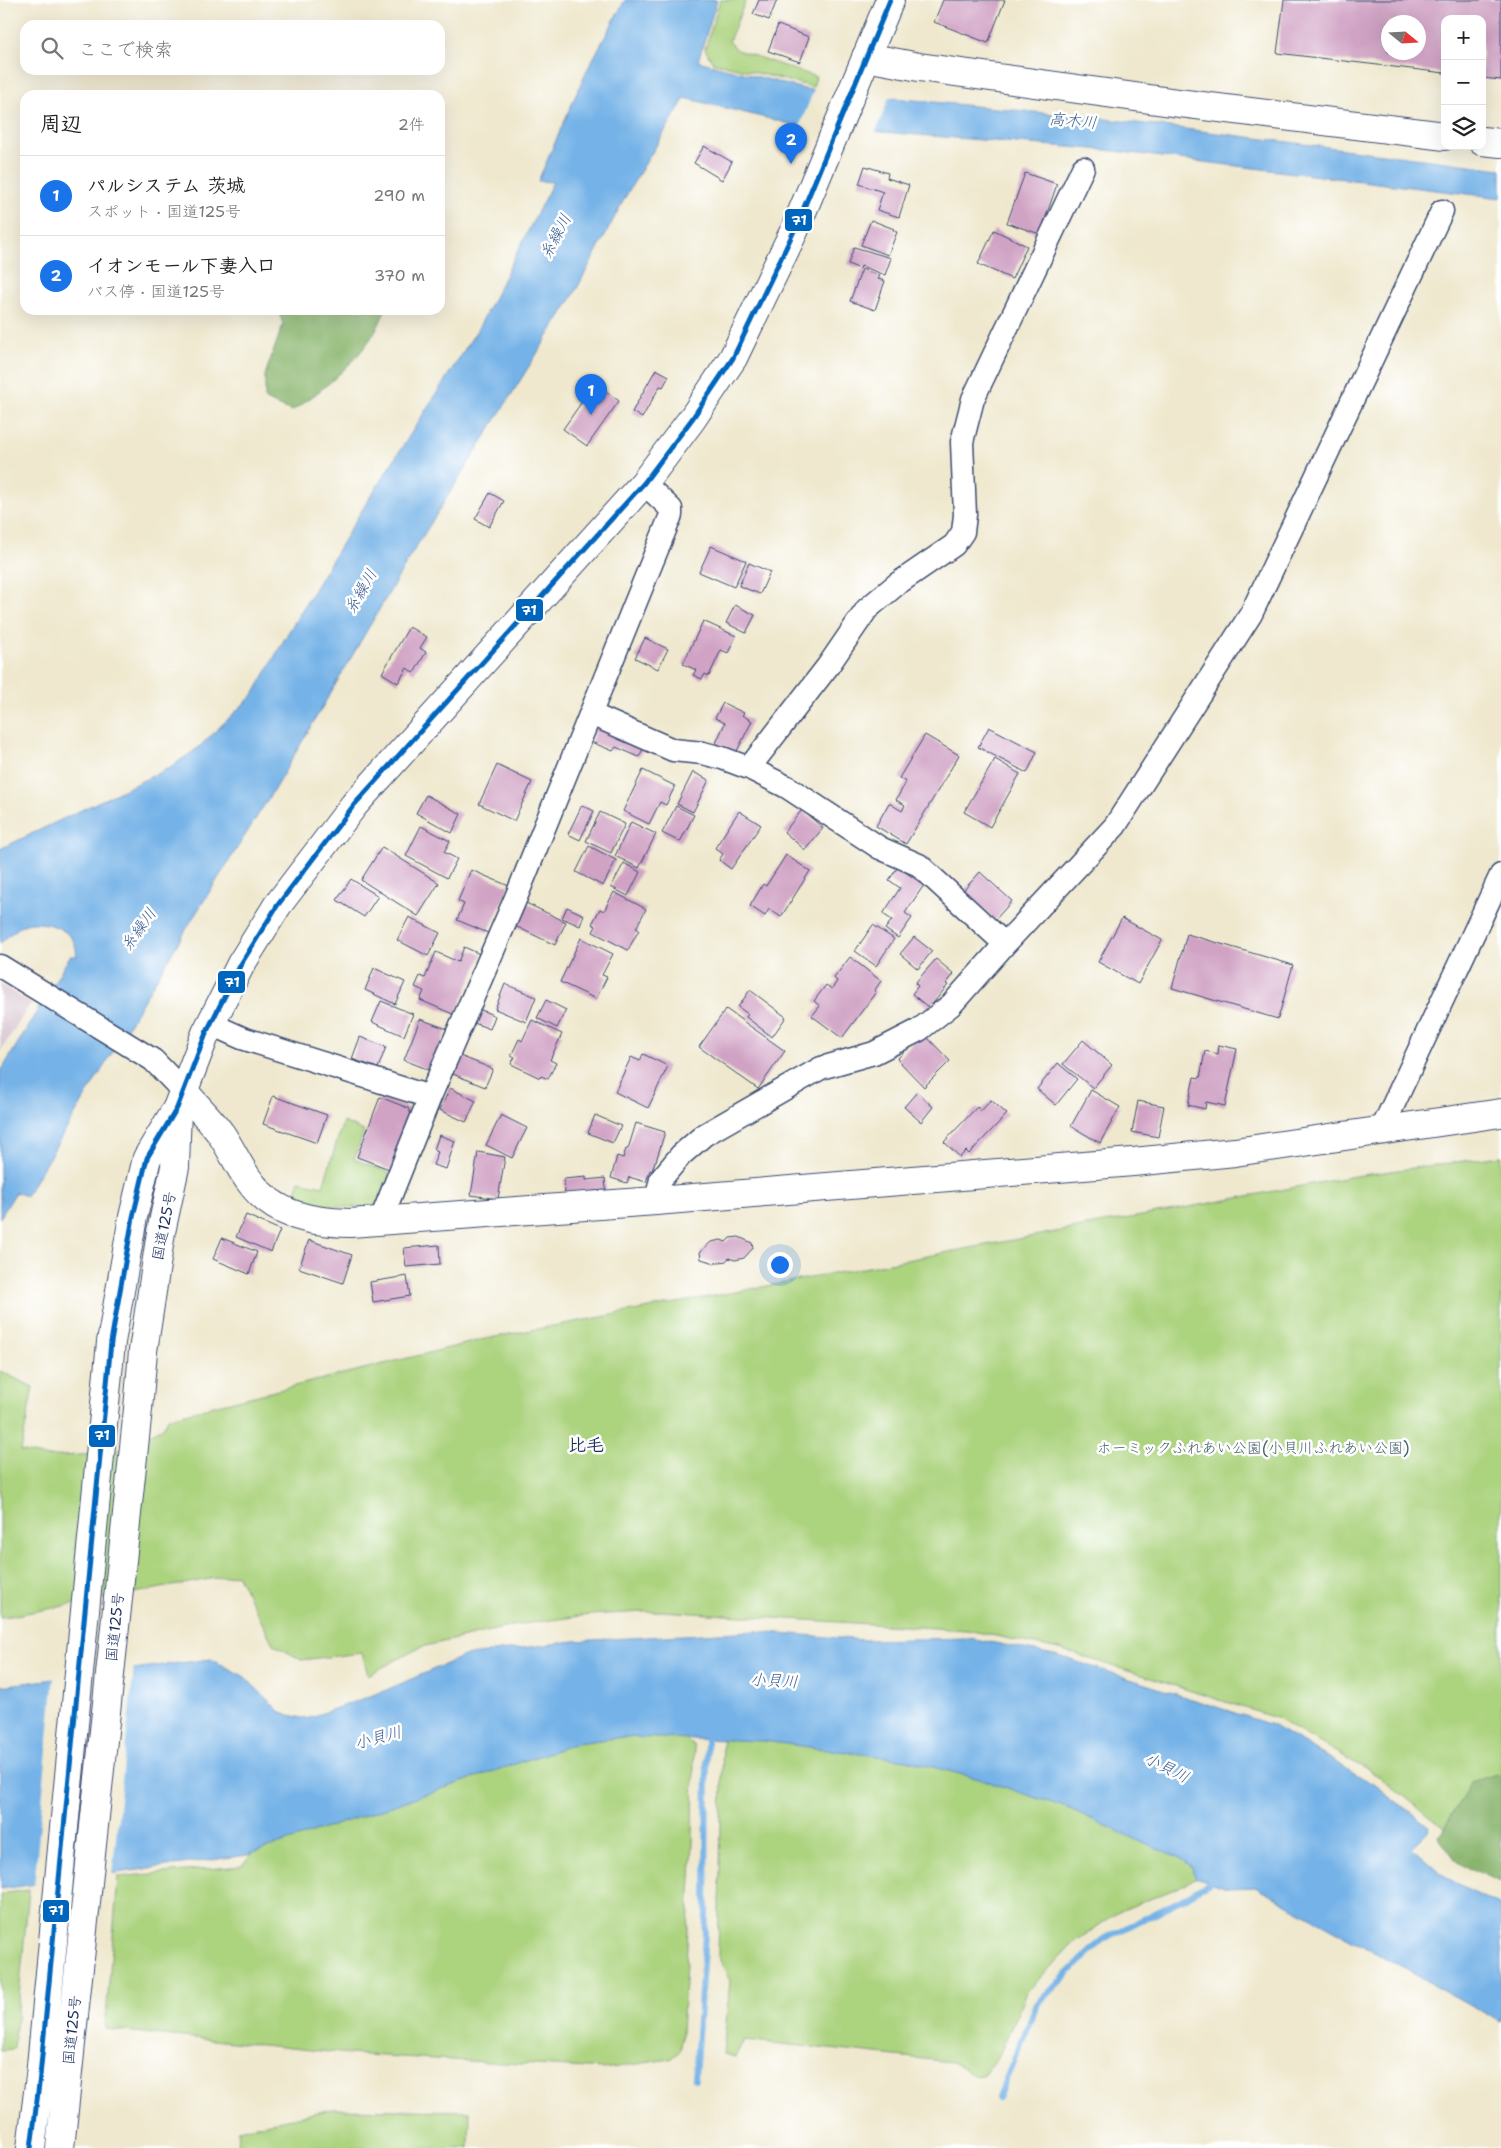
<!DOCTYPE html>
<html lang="ja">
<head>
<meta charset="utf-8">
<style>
	body { margin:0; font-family:"Shantell Sans","Klee One",sans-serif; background:#f2f2f2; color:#222 }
	.controls { position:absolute; right:15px; top:15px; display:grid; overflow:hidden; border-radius:10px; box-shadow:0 5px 20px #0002 }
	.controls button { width:45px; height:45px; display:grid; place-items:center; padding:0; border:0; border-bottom:1px solid #e0e0e0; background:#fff; color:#222; font:25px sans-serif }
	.compass { position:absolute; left:1381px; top:15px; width:45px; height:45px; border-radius:50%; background:#fff; box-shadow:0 5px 20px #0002; rotate:108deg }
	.you { position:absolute; left:779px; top:1264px; width:18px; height:18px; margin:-12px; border:4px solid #fff; border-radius:50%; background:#1a73e8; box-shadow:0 0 0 8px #1a73e833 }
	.badge { display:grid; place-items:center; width:32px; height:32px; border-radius:50%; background:#1a73e8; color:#fff; font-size:16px; font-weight:700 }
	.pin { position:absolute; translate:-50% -41px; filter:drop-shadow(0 1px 2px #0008) }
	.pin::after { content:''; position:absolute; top:26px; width:18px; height:15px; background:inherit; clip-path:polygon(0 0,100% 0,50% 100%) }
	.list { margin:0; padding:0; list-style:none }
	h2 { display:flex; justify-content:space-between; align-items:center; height:65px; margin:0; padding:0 20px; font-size:21px }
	h2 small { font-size:16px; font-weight:400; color:#767676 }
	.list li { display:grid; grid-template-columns:32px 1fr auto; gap:15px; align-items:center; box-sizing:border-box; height:80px; padding:0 20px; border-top:1px solid #e0e0e0 }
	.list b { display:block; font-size:19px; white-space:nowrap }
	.list p { margin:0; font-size:16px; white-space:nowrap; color:#767676 }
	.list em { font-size:16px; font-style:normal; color:#767676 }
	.icon { flex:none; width:28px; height:28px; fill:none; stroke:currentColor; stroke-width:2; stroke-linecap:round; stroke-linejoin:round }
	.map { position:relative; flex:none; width:1501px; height:2148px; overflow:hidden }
	.search { position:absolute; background:#fff; box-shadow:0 5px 20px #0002; left:20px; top:20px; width:425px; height:55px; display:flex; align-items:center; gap:12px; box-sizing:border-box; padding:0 18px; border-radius:15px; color:#767676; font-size:19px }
	.panel { position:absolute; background:#fff; box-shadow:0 5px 20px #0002; left:20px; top:90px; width:425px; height:225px; border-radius:15px }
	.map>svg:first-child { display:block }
	.industrial { fill:#d1bdc9 }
	.green { fill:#acd37e; stroke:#64816e }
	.forest { fill:#89b56d; stroke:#527266 }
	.water { fill:#75b2e7; stroke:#4870a2 }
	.pier { fill:#efe8ce }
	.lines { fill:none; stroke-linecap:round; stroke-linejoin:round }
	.stream { stroke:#75b2e7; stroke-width:6 }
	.building { fill:#d0a3c5; fill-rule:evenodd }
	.minor-casing { stroke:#3b4b6f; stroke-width:25 }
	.tertiary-casing { stroke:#3b4b6f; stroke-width:30 }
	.trunk-casing { stroke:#3b4b6f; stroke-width:30 }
	.minor { stroke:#fff; stroke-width:22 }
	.tertiary { stroke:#fff; stroke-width:28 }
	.trunk { stroke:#fff; stroke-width:28 }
	.bus-1-casing { stroke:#fff; stroke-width:9 }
	.bus-1 { stroke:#0065bd; stroke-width:5 }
	.labels { text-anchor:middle; stroke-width:5; stroke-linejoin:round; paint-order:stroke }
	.street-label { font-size:15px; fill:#1b2f5e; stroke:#fff }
	.park-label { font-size:15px; fill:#466068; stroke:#fff }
	.water-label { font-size:16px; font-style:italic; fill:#3a5d8e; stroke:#fff }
	.quarter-label { font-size:18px; font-weight:bold; fill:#1b2f5e; stroke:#fff }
	.line-badge { stroke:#fff; stroke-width:2 }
	.badge-label { font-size:14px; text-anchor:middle; font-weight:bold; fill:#fff }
</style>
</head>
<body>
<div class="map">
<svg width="1501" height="2148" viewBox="0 0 1501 2148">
	<rect width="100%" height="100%" fill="#fff"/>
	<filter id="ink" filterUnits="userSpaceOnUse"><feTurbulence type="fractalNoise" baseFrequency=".02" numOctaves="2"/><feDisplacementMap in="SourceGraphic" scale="10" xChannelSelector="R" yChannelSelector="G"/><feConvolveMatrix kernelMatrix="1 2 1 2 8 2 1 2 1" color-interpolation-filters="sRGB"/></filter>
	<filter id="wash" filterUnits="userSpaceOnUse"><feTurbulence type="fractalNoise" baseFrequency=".0096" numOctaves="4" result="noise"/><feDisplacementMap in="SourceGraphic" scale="20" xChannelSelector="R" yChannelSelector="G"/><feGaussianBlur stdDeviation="1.12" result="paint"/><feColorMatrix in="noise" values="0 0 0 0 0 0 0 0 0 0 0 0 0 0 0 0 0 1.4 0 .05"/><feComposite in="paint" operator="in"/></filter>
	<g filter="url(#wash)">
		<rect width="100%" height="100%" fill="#efe8ce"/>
		<path class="industrial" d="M0 984 31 1003 0 1052Z"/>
		<path class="green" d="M720 0H746L729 41 737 50 816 77 813 87 712 62 705 49Z
			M343 1122 364 1131 354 1159 390 1173 374 1208C347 1207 320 1208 295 1197L299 1181 323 1186Z
			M1501 1156V1859L1454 1836 1380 1777 1276 1718 1059 1649 967 1630 661 1611 589 1615 521 1624 421 1647 368 1675 362 1653 301 1660 273 1644 237 1574 10 1616 0 1617V1371L33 1387 21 1451 45 1457 113 1453 163 1427 169 1417 489 1338 1355 1176Z
			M679 1732 694 1746 693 1843 681 2050 670 2059 604 2069 350 2054 105 2029 118 1877 241 1866 261 1844 580 1737Z
			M723 1733 794 1739 979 1772 1196 1859 1201 1875 1177 1888 1118 1912 1072 1944 1027 1992 999 2055 984 2075 974 2076 952 2062 744 2040 735 2057 723 2054 730 1981 718 1956Z
			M29 1890 14 2049 0 2050V1894Z
			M332 2109 470 2111 469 2148H237L238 2130Z"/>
		<path class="forest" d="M278 310H385C372 351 326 388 292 411L265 400V375L283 324Z
			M1501 1773V1882L1458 1863 1439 1837 1471 1782Z"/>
		<path class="water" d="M625 0H717L698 61 804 89 1114 120 1501 169V198L1105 150 794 125 685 98 628 192 573 296 411 555 275 788 193 918 26 1196 16 1192 0 1218V1073L70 956H77C76 952 76 947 75 944 68 927 42 920 26 924 17 927 8 937 0 943V849L171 767 198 748 253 695 288 633 360 513 479 327 553 182 538 181 586 72Z
			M756 1631 863 1640 970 1638 1059 1656 1272 1725 1373 1784 1429 1826 1428 1832 1411 1848 1443 1876 1501 1906V2022L1256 1887 1228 1888 1195 1877 1192 1867 1179 1857 1145 1844 1070 1809 983 1780 906 1760 764 1741 623 1737 577 1743 247 1855 0 1889V1686L211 1659 245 1677 281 1713 306 1719 384 1691 464 1656 574 1641Z"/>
		<path class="pier" d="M815 87 890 95 875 134 799 128Z
			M134 1666 112 1876 34 1887 54 1676Z"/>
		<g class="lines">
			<path class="stream" d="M695 2079 706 1919 707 1733
				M998 2098 1037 2004 1102 1940 1185 1898 1217 1878"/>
		</g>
		<g id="blocks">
			<path class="building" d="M759 0H777L769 20 753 14Z
				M943 0H1005L988 43 934 22Z
				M1284 0H1501V80L1482 78V19H1445V73L1277 53ZM1388 22H1418V52H1388Z
				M778 25 809 37 800 62 768 51Z
				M704 146 732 162 722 180 694 163Z
				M865 166 888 173 887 178 909 185 899 217 877 210 883 192 859 184Z
				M1025 173 1057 184 1040 234 1007 223Z
				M871 220 894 229 893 231 897 232 888 255 861 245Z
				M994 230 1027 246 1012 279 978 264Z
				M854 247 891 258 885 275 861 266 860 269 848 264Z
				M862 269 880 276 878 279 885 281 875 310 850 301Z
				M656 369 669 376 663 387 660 386 642 418 632 412Z
				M595 383 619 401 587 446 563 429Z
				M490 493 504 501 489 527 475 519Z
				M711 546 746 561 734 587 699 572Z
				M749 563 770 572 760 594 739 586Z
				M735 605 755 615 746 633 726 623Z
				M703 621 736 636 728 653 721 650 709 676 705 674 702 679 693 675 696 670 683 664Z
				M409 627 427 637 420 648 426 652 414 673 407 668 398 683 382 673Z
				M645 638 668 649 658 669 635 658Z
				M723 703 744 713 742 715 752 721 736 753 716 743 725 723 715 718Z
				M597 727 644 747 639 757 616 747 613 751 591 742Z
				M989 727 1037 752 1027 773 978 747Z
				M925 735 959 755 906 844 876 826 889 803 902 811 905 805 896 800 906 782 899 778Z
				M995 759 1020 774 990 827 964 812Z
				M497 765 532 782 514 821 479 804Z
				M643 770 675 786 666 805 660 802 649 824 623 811Z
				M693 772 709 780 693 812 677 804Z
				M426 795 461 814 452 833 416 813Z
				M582 805 594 811 580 840 568 834Z
				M676 806 694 815 680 842 662 833Z
				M802 810 823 828 805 850 784 832Z
				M739 811 761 825 731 869 719 860 723 854 715 848Z
				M600 812 625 824 611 853 586 841Z
				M631 822 656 834 639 868 615 856Z
				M421 826 450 841 444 852 457 859 447 878 406 856Z
				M589 846 616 860 603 886 576 872Z
				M382 847 439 883 418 916 361 880Z
				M786 855 810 871 781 917 769 909 765 916 750 906 763 884 766 886Z
				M624 863 640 872 628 896 611 887Z
				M898 867 924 885 905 913 912 918 898 938 885 929 892 920 883 914 900 888 889 880Z
				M471 870 509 886 488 933 457 920 464 904 458 901Z
				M980 872 1012 901 995 920 963 891Z
				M351 879 378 896 364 917 337 900Z
				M614 892 646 909 636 928 639 930 628 950 593 932 596 926 592 924 600 909 604 911Z
				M526 903 566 922 555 945 515 926Z
				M567 907 584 915 580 926 562 918Z
				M409 917 440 933 428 956 397 940Z
				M1122 918 1162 940 1138 984 1098 962Z
				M873 925 894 939 876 966 855 951Z
				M1187 934 1293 965 1278 1019 1172 988Z
				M914 937 932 951 918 969 900 954Z
				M581 938 613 954 602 975 607 977 596 999 560 982Z
				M464 947 482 955 455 1015 420 1000 424 991 415 987 420 976 425 978 436 952 458 962Z
				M850 957 881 981 874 991 876 992 842 1038 812 1016 820 1006 814 1001 826 985 832 989 837 981 834 978Z
				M936 959 954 974 946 984 948 985 929 1008 912 994 918 986 915 983Z
				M374 968 405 982 395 1004 365 990Z
				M505 984 536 997 526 1022 495 1009Z
				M750 990 786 1017 772 1037 746 1017 748 1014 738 1007Z
				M546 1000 566 1010 557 1028 537 1018Z
				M381 1001 413 1014 404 1036 372 1022Z
				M479 1009 495 1016 490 1029 474 1023Z
				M726 1009 785 1051 758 1089 699 1047Z
				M420 1019 447 1029 432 1071 404 1060Z
				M532 1020 562 1034 550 1060 556 1063 548 1079 541 1076 540 1078 511 1064 515 1057 511 1056 519 1039 522 1041Z
				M923 1033 950 1061 924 1087 897 1059Z
				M360 1037 386 1047 378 1068 352 1059Z
				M1083 1040 1112 1065 1093 1088 1063 1064Z
				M1219 1045 1237 1049 1225 1106 1206 1102 1205 1109 1188 1105 1194 1077 1200 1078 1205 1051 1218 1054Z
				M643 1054 668 1066 648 1108 615 1092 631 1057 640 1061Z
				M460 1056 493 1069 485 1087 453 1074Z
				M1058 1063 1077 1079 1056 1105 1037 1089Z
				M450 1088 476 1101 466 1122 440 1110Z
				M1091 1090 1120 1107 1100 1143 1071 1126Z
				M917 1092 933 1107 921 1122 904 1107Z
				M273 1096 327 1115 317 1143 263 1124Z
				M380 1097 408 1108 412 1116 392 1170 357 1157Z
				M991 1100 1007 1114 969 1154 966 1151 960 1157 944 1142 977 1107 981 1111Z
				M1138 1101 1164 1106 1158 1137 1132 1132Z
				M501 1115 527 1128 512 1158 486 1145Z
				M595 1115 621 1126 613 1143 588 1133Z
				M636 1123 665 1132 656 1161H655L652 1171 650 1170 646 1182 629 1177 627 1183 611 1178 617 1156 623 1158 626 1149H628Z
				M439 1135 455 1141 446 1169 433 1165 438 1152 434 1150Z
				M478 1152 505 1157 498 1199 471 1195Z
				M586 1177V1180L605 1178 606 1190 565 1194 564 1179Z
				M246 1215 280 1230 271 1252 236 1237Z
				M739 1237 752 1243 753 1248 744 1258 735 1260 729 1258 726 1261 715 1263 701 1259 700 1252 711 1242 721 1240 726 1242 730 1238Z
				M222 1238 257 1252 249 1274 213 1259Z
				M309 1240 352 1255 343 1283 299 1268Z
				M439 1245 440 1264 406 1267 404 1248Z
				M407 1276 410 1296 373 1302 370 1282Z"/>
		</g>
	</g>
	<g filter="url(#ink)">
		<use href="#blocks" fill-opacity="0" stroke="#3b4b6f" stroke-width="1"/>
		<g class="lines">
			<defs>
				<path id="minor" d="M591 714 673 750 703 753 722 758 749 768 787 787 880 848 919 865 1005 944
					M749 768 828 666 867 609 897 584 954 545 963 532 965 515 962 442 973 399 1083 168
					M0 966 153 1060 183 1091
					M211 1024 242 1038 430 1097
					M1381 1131 1501 875
					M656 1201 661 1179 681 1155 704 1135 821 1068 874 1053 919 1030 951 1005 1005 944 1115 826 1251 614 1442 211
					M380 1222 430 1097 517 895 671 515V509L644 483"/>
				<path id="tertiary" d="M866 57 919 67 1171 102 1445 136
					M1482 141 1501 143
					M183 1091C196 1105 210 1119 221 1134 232 1150 239 1168 251 1183 275 1216 312 1222 350 1223L656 1201 1133 1162 1235 1152 1501 1113"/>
				<path id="trunk" d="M31 2148 40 2076 111 1342 133 1217 147 1158 177 1108 206 1033 241 964 277 906 354 805 644 483 692 419 733 358 795 229 890 0
					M60 2148 138 1409 143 1351 161 1232 175 1167 177 1109"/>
			</defs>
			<use href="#minor" class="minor-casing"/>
			<use href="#tertiary" class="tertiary-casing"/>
			<use href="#trunk" class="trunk-casing"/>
			<use href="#minor" class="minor"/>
			<use href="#tertiary" class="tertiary"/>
			<use href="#trunk" class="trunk"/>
			<defs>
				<path id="bus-1" d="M31 2148 40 2076 111 1342 133 1217 147 1158 177 1108 206 1033 241 964 277 906 354 805 644 483 692 419 733 358 795 229 890 0"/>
			</defs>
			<use href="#bus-1" class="bus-1-casing"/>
			<use href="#bus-1" class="bus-1"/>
		</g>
	</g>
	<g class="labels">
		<g class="street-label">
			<text transform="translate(164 1226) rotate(-79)" y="5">国道125号</text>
			<text transform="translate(115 1627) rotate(-84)" y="5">国道125号</text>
			<text transform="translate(72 2030) rotate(-84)" y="5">国道125号</text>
		</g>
		<g class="park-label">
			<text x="1253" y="1453">ホーミックふれあい公園(小貝川ふれあい公園)</text>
		</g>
		<g class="water-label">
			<text transform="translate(1073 120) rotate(5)" y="6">高木川</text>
			<text transform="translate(555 236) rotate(-62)" y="6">糸繰川</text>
			<text transform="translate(360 591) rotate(-60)" y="6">糸繰川</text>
			<text transform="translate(138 929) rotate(-54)" y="6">糸繰川</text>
			<text transform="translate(774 1680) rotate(3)" y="6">小貝川</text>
			<text transform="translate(378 1737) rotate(-15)" y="6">小貝川</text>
			<text transform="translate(1167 1767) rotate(27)" y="6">小貝川</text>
		</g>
		<g class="quarter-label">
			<text x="586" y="1451">比毛</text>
		</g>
	</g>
	<g class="line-badge">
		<rect x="784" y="208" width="29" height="24" rx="5" fill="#0065bd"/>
		<rect x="515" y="598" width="29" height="24" rx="5" fill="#0065bd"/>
		<rect x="217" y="970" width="29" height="24" rx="5" fill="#0065bd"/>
		<rect x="88" y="1424" width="28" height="24" rx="5" fill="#0065bd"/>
		<rect x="42" y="1899" width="28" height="24" rx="5" fill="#0065bd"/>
	</g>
	<g class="badge-label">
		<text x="799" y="225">71</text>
		<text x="529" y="615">71</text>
		<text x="232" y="987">71</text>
		<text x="102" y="1440">71</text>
		<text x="56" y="1915">71</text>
	</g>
</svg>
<div class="controls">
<button>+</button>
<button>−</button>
<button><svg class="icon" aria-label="layers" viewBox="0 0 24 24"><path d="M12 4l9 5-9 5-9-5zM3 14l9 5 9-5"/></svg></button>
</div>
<svg class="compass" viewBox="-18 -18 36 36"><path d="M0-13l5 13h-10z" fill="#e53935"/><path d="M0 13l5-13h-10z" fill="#767676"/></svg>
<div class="you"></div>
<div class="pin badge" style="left:591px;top:415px">1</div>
<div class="pin badge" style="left:791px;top:164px">2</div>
<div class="search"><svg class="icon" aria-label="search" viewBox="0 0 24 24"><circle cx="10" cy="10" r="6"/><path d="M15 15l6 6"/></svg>ここで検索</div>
<section class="panel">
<h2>周辺<small>2件</small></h2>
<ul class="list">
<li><span class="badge">1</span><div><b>パルシステム 茨城</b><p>スポット · 国道125号</p></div><em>290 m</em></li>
<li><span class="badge">2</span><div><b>イオンモール下妻入口</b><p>バス停 · 国道125号</p></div><em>370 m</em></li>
</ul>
</section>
</div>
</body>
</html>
